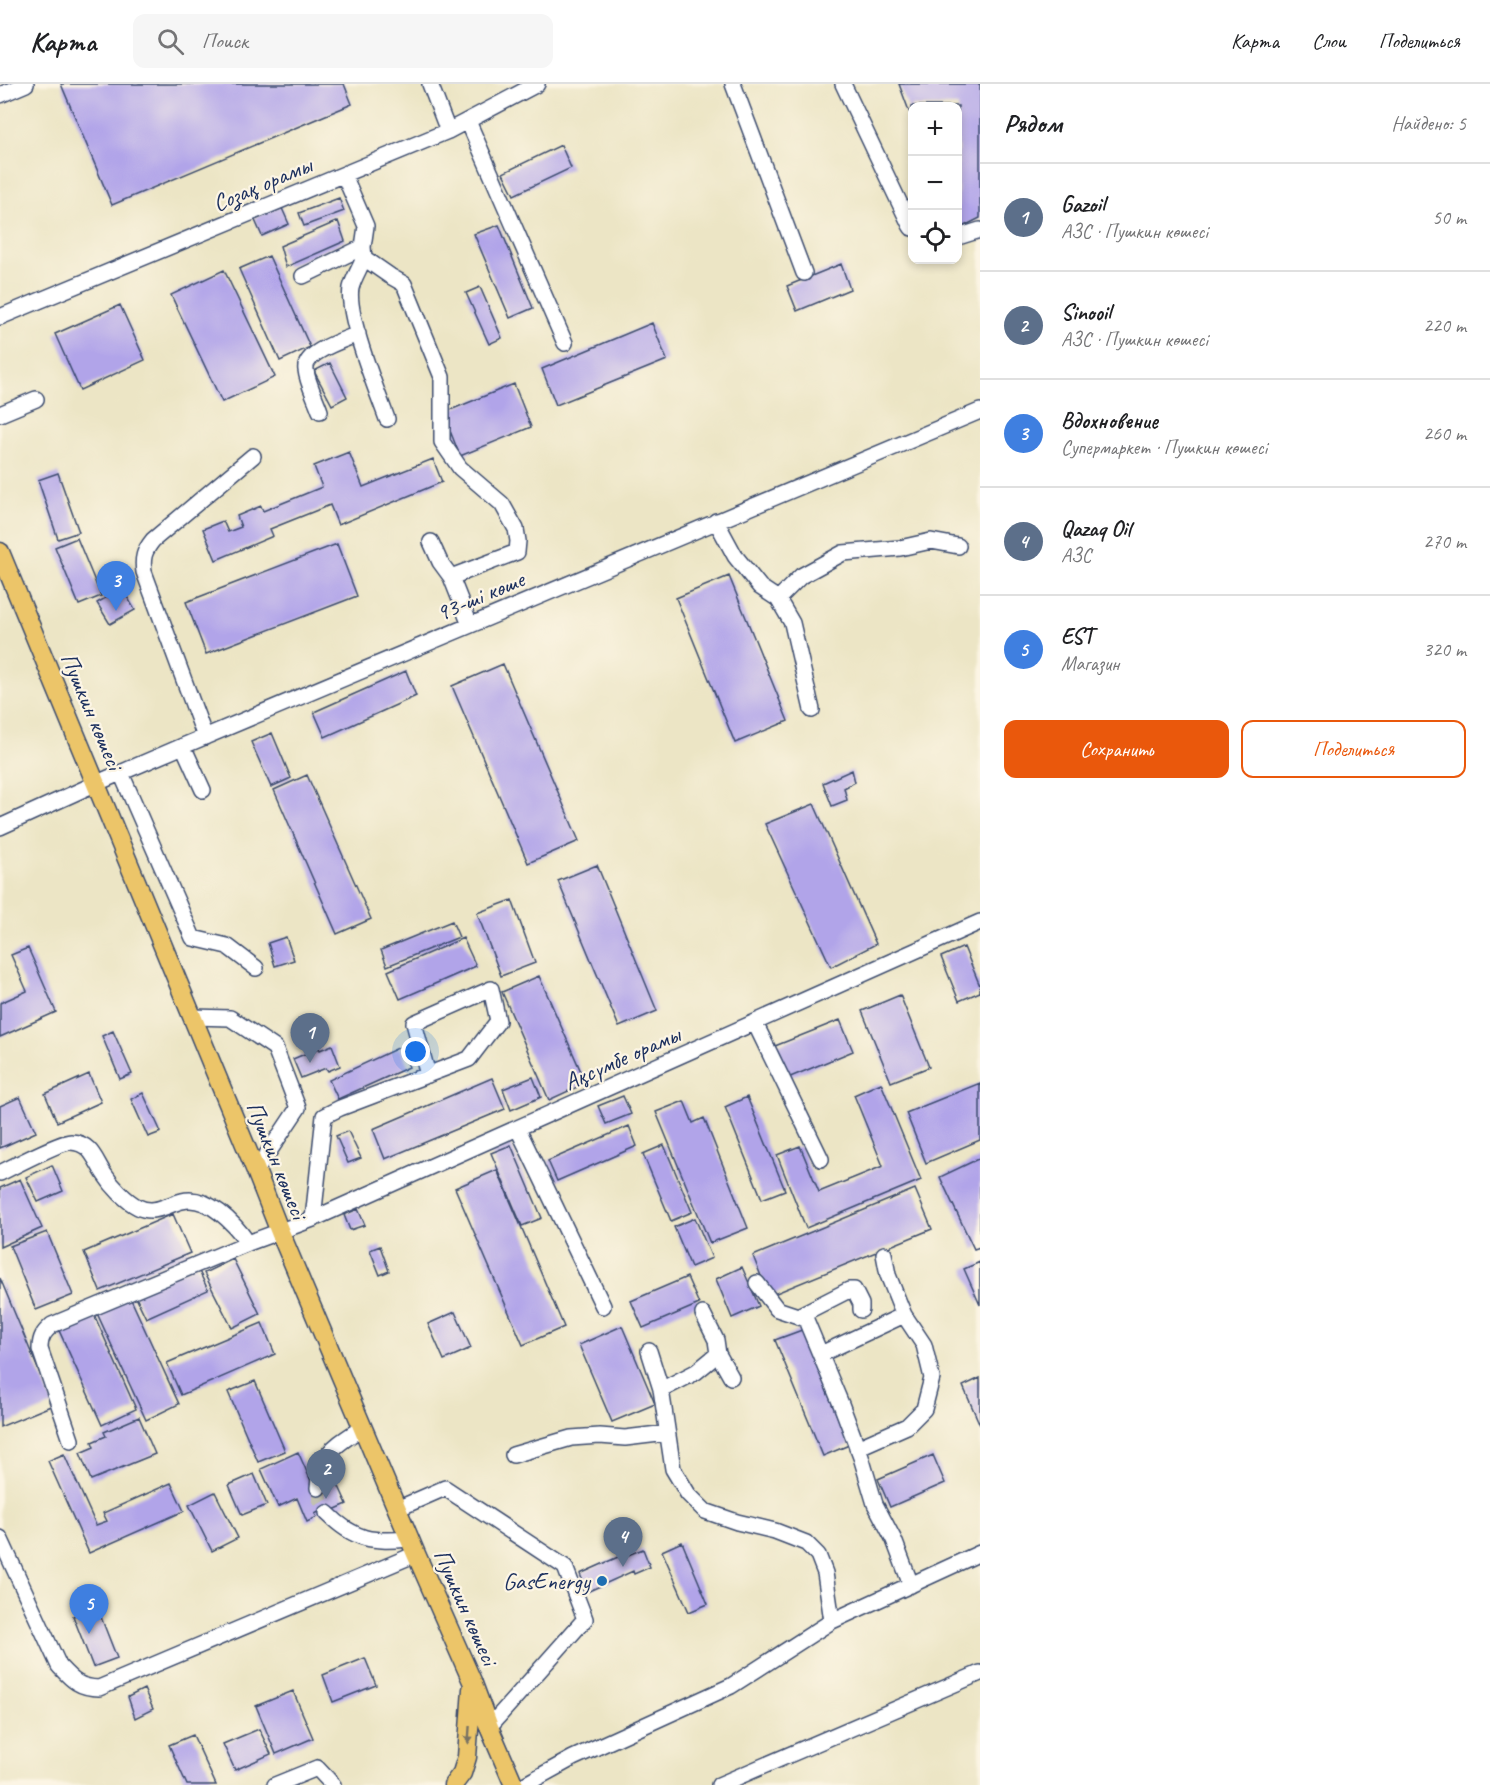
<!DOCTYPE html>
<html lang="ru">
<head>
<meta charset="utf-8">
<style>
	body { margin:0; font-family:Caveat,sans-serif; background:#f6f6f6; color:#202124 }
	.controls { position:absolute; right:18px; top:18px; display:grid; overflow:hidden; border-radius:12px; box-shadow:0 3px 9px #0003 }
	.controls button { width:54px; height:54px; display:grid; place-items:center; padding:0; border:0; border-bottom:2px solid #e0e0e0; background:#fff; color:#202124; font:30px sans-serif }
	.you { position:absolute; left:416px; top:968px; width:21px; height:21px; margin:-15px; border:4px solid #fff; border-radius:50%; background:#1a73e8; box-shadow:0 0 0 9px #1a73e833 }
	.badge { display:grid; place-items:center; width:39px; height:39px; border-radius:50%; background:#ea580c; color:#fff; font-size:20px; font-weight:700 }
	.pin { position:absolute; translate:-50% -50px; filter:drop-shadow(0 2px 3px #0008) }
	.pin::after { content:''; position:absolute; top:32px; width:21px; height:18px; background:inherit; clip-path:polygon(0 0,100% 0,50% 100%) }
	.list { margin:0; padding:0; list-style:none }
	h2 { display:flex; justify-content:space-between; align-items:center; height:78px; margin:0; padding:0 24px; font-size:26px }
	h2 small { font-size:20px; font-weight:400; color:#757577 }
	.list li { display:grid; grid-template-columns:39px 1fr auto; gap:18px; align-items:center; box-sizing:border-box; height:108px; padding:0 24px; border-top:2px solid #e0e0e0 }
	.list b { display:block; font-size:22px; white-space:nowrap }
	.list p { margin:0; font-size:20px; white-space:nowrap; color:#757577 }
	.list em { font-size:20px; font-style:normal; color:#757577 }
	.actions { display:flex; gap:12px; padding:18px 24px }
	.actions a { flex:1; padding:14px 0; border:2px solid #ea580c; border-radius:12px; text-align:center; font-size:21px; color:#ea580c }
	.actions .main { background:#ea580c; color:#fff }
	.icon { flex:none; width:33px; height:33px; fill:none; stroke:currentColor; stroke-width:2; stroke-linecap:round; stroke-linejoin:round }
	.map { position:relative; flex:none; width:980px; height:1701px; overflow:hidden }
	header { display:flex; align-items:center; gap:36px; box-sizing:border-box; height:84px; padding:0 30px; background:#fff; border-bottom:2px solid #e0e0e0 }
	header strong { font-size:28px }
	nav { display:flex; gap:33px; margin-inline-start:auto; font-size:21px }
	.search { width:420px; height:54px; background:#f6f6f6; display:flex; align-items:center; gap:15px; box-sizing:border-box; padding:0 21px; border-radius:12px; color:#757577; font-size:22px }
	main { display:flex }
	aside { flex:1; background:#fff }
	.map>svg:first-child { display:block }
	.building { fill:#b1a4e9 }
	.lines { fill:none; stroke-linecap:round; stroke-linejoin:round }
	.minor-tunnel { stroke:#c2c1b0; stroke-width:15; stroke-dasharray:15 8; stroke-linecap:butt }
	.minor-casing { stroke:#3a4a6d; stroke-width:18 }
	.major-casing { stroke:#3a4a6d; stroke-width:21 }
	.minor { stroke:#fff; stroke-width:15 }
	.major { stroke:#ecc569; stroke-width:18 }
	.oneway { fill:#797263 }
	.poi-dot { fill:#1f6fb2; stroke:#fcf5e5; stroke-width:2 }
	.labels { text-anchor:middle; stroke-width:4.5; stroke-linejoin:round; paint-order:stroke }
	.street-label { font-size:24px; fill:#1b2f5e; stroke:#fcf5e5 }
	.poi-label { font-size:24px; fill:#1b2f5e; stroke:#fcf5e5; text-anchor:end }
</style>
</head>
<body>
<header>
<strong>Карта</strong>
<div class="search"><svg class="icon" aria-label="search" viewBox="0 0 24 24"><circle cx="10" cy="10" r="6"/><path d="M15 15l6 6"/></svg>Поиск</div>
<nav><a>Карта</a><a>Слои</a><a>Поделиться</a></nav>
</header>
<main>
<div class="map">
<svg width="980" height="1701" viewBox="0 0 980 1701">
	<rect width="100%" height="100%" fill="#fcf5e5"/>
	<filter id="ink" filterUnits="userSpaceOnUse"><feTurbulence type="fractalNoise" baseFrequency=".0167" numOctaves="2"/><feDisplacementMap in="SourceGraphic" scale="12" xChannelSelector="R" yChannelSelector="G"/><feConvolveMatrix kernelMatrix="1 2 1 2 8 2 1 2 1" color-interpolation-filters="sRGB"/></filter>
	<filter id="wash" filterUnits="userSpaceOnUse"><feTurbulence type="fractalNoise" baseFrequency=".008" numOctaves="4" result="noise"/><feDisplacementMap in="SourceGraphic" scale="24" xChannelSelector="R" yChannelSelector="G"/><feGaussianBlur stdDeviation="1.35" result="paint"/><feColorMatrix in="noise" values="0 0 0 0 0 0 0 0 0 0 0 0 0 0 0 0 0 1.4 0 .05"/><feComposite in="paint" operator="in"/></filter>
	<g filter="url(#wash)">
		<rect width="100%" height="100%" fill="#ece5c5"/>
		<g id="blocks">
			<path class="building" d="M61 0H344L352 20 112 121Z
				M899 0H980V134L958 145V22H912V35Z
				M561 61 571 84 514 111 503 89Z
				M339 114 344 127 304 142 299 129Z
				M281 122 289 140 262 152 254 134Z
				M338 137 345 157 286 183 280 162Z
				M499 141 533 224 510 234 474 150Z
				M269 172 310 263 280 277 239 185Z
				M841 180 850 205 797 227 787 202Z
				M224 186 275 293 222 318 171 211Z
				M480 203 502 254 489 260 466 209Z
				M120 221 145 276 80 306 55 250Z
				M652 239 667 276 556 321 542 285Z
				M330 279 347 313 332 321 314 287Z
				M514 300 531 343 460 372 443 329Z
				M349 368 363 403 433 375 442 398 338 441 330 421 270 445 273 452 216 476 203 445 223 437 228 448 241 443 237 432 261 422 263 427 322 403 314 382Z
				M58 389 79 448 58 455 38 396Z
				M77 454 101 512 79 521 55 463Z
				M337 460 357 512 206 570 186 518Z
				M729 492 788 637 735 659 676 514Z
				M122 504 135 526 110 540 97 519Z
				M503 580 579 757 528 779 452 602Z
				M406 587 416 612 325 653 314 628Z
				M272 649 291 694 271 703 251 658Z
				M852 686 855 698 844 704 847 716 832 722 823 699Z
				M307 691 371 835 337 850 274 706Z
				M814 720 876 860 831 883 765 740Z
				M597 781 657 927 619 943 558 797Z
				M512 816 535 879 501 892 477 829Z
				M452 837 459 853 387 882 381 866Z
				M286 853 294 876 275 882 268 859Z
				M463 854 476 882 400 915 388 887Z
				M964 863 980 902V908L959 917 941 873Z
				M28 864 56 928 0 953V919L27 907 11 871Z
				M539 892 586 999 549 1016 502 908Z
				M900 911 929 983 891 998 862 927Z
				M840 936 853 967 783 996 770 964Z
				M113 947 132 990 120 995 102 952Z
				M332 961 340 982 328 987 326 984 301 994 293 975 319 964 320 966Z
				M400 963 409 983 338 1015 329 996Z
				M89 990 101 1018 57 1038 45 1010Z
				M533 993 541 1013 511 1026 503 1005Z
				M492 994 505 1025 385 1075 373 1045Z
				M881 999 921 1096 806 1144 777 1071 800 1062 819 1108 883 1082 854 1011Z
				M980 999V1056L926 1079 906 1029Z
				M143 1009 161 1048 148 1053 131 1015Z
				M623 1012 631 1030 606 1040 598 1022Z
				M20 1013 36 1048 0 1064V1022Z
				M747 1013 785 1106 762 1115 725 1023Z
				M684 1017 693 1039 704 1034 748 1144 710 1159 656 1028Z
				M629 1042 637 1062 557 1097 548 1077Z
				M348 1047 361 1074 348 1079 336 1052Z
				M511 1061 542 1134 522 1142 491 1069Z
				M664 1061 692 1128 671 1137 643 1070Z
				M980 1074V1163L974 1165 940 1093Z
				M52 1081 63 1107 38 1118 26 1093Z
				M497 1086 564 1243 523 1261 455 1104Z
				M20 1095 42 1144 0 1163V1104Z
				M915 1105 932 1145 769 1212 753 1172Z
				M358 1125 365 1141 350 1146 344 1131Z
				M173 1130 190 1169 100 1207 84 1168Z
				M695 1134 712 1174 691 1183 674 1143Z
				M47 1148 73 1211 36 1226 10 1162Z
				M380 1162 389 1187 380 1191 370 1166Z
				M233 1175 260 1230 232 1244 204 1189Z
				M980 1178V1221L964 1185Z
				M196 1181 208 1206 146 1234 134 1209Z
				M742 1183 759 1222 732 1234 716 1195Z
				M687 1193 699 1220 643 1244 631 1217Z
				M0 1194 53 1321 0 1343Z
				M129 1211 179 1320 146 1336 96 1227Z
				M92 1226 136 1325 102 1341 57 1242Z
				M455 1228 471 1264 444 1276 428 1240Z
				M262 1239 275 1270 181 1311 167 1279Z
				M622 1242 655 1320 612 1338 579 1261Z
				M802 1246 849 1361 823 1372 775 1256Z
				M980 1294V1341L963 1302Z
				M255 1297 285 1367 258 1378 228 1308Z
				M139 1333 155 1370 91 1396 80 1369 94 1363 92 1358 106 1352 104 1348Z
				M298 1368 315 1406 336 1396 347 1420 322 1431 320 1427 315 1430 317 1433 307 1438 297 1414 278 1423 261 1385Z
				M64 1370 96 1441 107 1437 103 1429 171 1399 184 1427 89 1469 48 1377Z
				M933 1371 945 1399 890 1423 878 1395Z
				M254 1390 267 1421 242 1431 229 1401Z
				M215 1408 238 1454 212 1467 189 1421Z
				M682 1458 708 1520 689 1528 662 1467Z
				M643 1465 650 1483 634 1490 633 1487 587 1508 580 1490 627 1469 628 1471Z
				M97 1523 117 1574 93 1583 73 1532Z
				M365 1574 376 1601 333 1618 323 1591Z
				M144 1605 153 1625 135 1634 128 1613Z
				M293 1607 313 1654 276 1670 256 1622Z
				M259 1645 271 1670 235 1686 223 1660Z
				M193 1651 216 1701H187L169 1661Z"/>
		</g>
	</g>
	<g filter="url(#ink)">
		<use href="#blocks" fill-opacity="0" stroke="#3a4a6d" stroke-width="1.5"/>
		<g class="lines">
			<path class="minor-tunnel" d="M318 1404 320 1415 327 1429"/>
			<defs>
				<path id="minor" d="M430 0 448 47
					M733 0 804 189
					M843 0 910 141 912 144
					M0 11 26 0
					M468 37 565 259
					M344 91 366 142 363 163 364 174 390 192 404 200 442 293V358L460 384 502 420 516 445 518 457 517 468 451 493 440 478 431 458
					M958 153 980 146
					M364 174C360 184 353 195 351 204 346 231 377 307 387 335
					M303 192 363 163
					M0 233 448 47 537 0
					M320 327C316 315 307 298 306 286 303 268 344 256 358 250
					M0 330 36 315
					M716 437 735 472 760 503 778 515 792 539 812 626
					M451 493 470 541
					M778 515 801 492 843 469 900 464 931 457 958 462
					M205 653 144 488C142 474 144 467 153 456L253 372
					M183 662 203 706
					M121 689 193 854 227 862 256 884
					M0 743 97 699 183 662 980 327
					M193 933 230 934 275 964 298 1024 256 1087
					M755 939 821 1075
					M518 1045 603 1222
					M0 1089C12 1083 62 1057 71 1058 92 1059 95 1077 105 1091 112 1102 126 1117 138 1123 154 1131 166 1121 182 1117 207 1110 235 1140 248 1159
					M313 1135 324 1032 340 1024 469 975 498 937 491 905 414 939 428 991
					M757 1199 777 1225 798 1232 806 1236 841 1320 861 1373 875 1420 894 1456 911 1501
					M703 1230 716 1256 718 1270 731 1293
					M798 1232 849 1206H854L861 1220V1226
					M649 1267 661 1305 673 1385 688 1410 705 1427 737 1438 775 1447 806 1459 818 1471 825 1489 832 1537
					M821 1270 904 1231
					M661 1306 696 1288 718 1270
					M71 1356 40 1265C40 1253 44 1248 52 1241L248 1159 313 1135 980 838
					M857 1364 907 1342 924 1325 932 1294 924 1261 904 1231 888 1191 884 1170
					M513 1371 571 1354 600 1352 625 1354 667 1349
					M318 1404C320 1368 335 1362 363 1343
					M397 1425 445 1404 565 1483 585 1535 489 1643
					M327 1429C355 1457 372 1458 410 1455
					M0 1454 59 1582C72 1596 79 1604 99 1604L416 1470
					M275 1701 317 1684 333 1701
					M524 1701 573 1674 731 1602 832 1537 980 1469
					M719 1701 980 1589"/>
				<path id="major" d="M0 468 256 1087 280 1148 416 1470 472 1597 489 1643 514 1701
					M453 1701 462 1689 467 1673 472 1605"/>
			</defs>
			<use href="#minor" class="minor-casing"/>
			<use href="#major" class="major-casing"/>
			<use href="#minor" class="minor"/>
			<use href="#major" class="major"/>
		</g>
		<defs><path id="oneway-solid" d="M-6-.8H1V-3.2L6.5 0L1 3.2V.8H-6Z" transform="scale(1.5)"/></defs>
		<use class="oneway" href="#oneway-solid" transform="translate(469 1651) rotate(94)"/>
	</g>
	<circle class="poi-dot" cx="602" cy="1497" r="6"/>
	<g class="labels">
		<g class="street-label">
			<text transform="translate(262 100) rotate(-23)" y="8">Созақ орамы</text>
			<text transform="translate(480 512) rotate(-23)" y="8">93-ші көше</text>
			<text transform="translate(92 627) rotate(67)" y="8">Пушкин көшесі</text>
			<text transform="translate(622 974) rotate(-24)" y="8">Ақсүмбе орамы</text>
			<text transform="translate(277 1076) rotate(68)" y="8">Пушкин көшесі</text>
			<text transform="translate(466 1523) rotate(66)" y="8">Пушкин көшесі</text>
		</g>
		<g class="poi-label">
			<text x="590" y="1505">GasEnergy</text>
		</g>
	</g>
</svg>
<div class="controls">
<button>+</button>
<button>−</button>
<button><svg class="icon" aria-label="locate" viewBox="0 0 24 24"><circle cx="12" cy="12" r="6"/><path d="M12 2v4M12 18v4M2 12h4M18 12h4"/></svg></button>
</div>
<div class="you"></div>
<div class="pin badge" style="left:310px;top:979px;background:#5c6f8a">1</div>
<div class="pin badge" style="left:326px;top:1415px;background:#5c6f8a">2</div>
<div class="pin badge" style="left:116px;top:527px;background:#3f7fe0">3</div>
<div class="pin badge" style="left:623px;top:1483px;background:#5c6f8a">4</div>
<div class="pin badge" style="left:89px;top:1550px;background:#3f7fe0">5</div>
</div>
<aside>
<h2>Рядом<small>Найдено: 5</small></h2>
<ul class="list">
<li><span class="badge" style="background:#5c6f8a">1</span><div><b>Gazoil</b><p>АЗС · Пушкин көшесі</p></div><em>50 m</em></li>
<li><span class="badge" style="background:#5c6f8a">2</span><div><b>Sinooil</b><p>АЗС · Пушкин көшесі</p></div><em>220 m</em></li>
<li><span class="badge" style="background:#3f7fe0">3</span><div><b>Вдохновение</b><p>Супермаркет · Пушкин көшесі</p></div><em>260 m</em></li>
<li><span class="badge" style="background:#5c6f8a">4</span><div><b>Qazaq Oil</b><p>АЗС</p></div><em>270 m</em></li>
<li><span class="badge" style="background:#3f7fe0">5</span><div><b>EST</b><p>Магазин</p></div><em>320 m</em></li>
</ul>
<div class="actions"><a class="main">Сохранить</a><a>Поделиться</a></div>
</aside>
</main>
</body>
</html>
